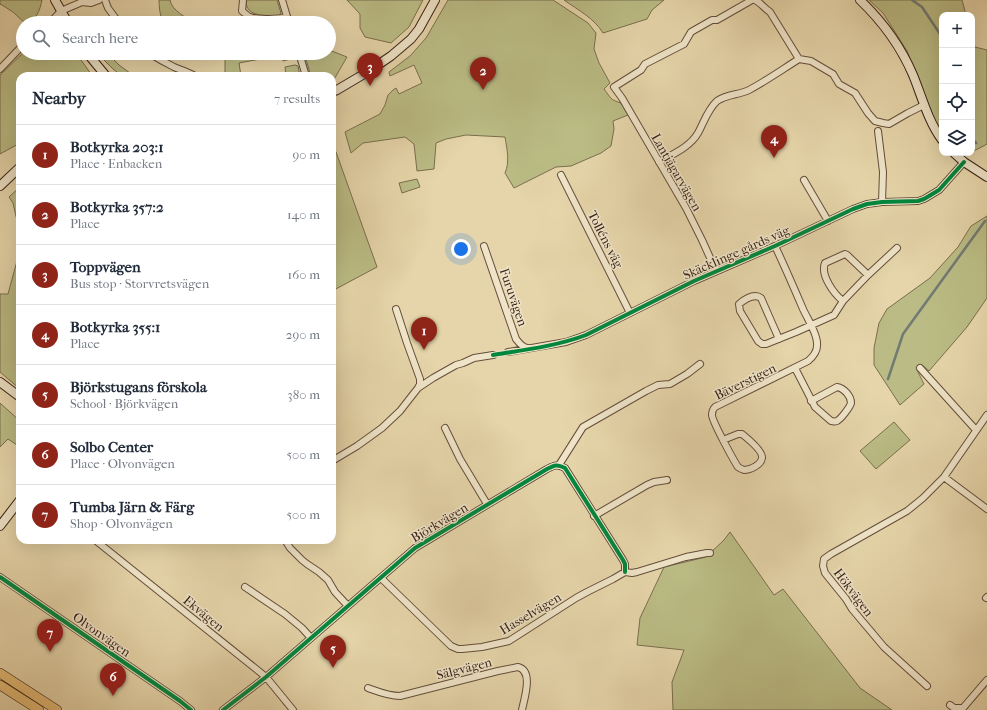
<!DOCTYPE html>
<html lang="en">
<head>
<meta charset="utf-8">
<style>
	body { margin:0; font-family:"IM FELL French Canon",serif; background:#f6f6f7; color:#1f2937 }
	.controls { position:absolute; right:12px; top:12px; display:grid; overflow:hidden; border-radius:8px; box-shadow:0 4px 16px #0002 }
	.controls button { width:36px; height:36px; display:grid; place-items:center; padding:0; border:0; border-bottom:1px solid #e0e1e3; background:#fff; color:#1f2937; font:20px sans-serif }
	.you { position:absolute; left:461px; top:249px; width:14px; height:14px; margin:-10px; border:3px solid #fff; border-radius:50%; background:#1a73e8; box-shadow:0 0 0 6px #1a73e833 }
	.badge { display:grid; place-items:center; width:26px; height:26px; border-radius:50%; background:#8f2418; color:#fff; font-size:13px; font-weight:700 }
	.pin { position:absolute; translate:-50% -33px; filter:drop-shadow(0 1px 2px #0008) }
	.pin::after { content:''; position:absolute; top:21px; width:14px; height:12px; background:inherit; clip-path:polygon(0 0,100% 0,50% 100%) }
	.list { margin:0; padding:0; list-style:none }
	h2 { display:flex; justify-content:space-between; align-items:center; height:52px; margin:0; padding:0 16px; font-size:17px }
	h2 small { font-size:13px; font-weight:400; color:#747a83 }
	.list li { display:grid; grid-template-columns:26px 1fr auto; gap:12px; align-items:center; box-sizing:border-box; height:60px; padding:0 16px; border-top:1px solid #e0e1e3 }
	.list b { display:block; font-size:15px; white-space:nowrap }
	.list p { margin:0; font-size:13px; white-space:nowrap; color:#747a83 }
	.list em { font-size:13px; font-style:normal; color:#747a83 }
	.icon { flex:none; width:22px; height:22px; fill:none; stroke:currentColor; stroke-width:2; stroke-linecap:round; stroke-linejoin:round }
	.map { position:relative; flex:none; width:987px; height:710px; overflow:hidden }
	.search { position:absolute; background:#fff; box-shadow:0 4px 16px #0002; left:16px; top:16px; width:320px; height:44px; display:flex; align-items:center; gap:10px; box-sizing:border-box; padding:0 14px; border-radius:22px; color:#747a83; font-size:15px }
	.panel { position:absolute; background:#fff; box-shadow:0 4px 16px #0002; left:16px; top:72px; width:320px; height:472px; border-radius:12px }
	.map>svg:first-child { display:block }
	.green { fill:#bbbc85; stroke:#7a6e4e }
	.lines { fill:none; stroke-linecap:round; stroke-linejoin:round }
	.stream { stroke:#727a74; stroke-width:2.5 }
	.street-casing { stroke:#644e3c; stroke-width:8 }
	.secondary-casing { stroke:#382118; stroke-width:10 }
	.primary-casing { stroke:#382118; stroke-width:10 }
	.street { stroke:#efe4c8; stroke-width:6 }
	.secondary { stroke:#efe4c8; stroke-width:8 }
	.primary { stroke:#e3ba75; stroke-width:9 }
	.cycleway-casing { stroke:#efe4c8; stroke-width:6 }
	.cycleway { stroke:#00873e; stroke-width:4 }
	.labels { text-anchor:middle; stroke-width:3; stroke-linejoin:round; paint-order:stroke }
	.street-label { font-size:13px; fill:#382118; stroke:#efe4c8 }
</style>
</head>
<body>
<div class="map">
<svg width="987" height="710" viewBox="0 0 987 710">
	<rect width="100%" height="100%" fill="#e6d5aa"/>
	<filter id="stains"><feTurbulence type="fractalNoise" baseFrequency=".005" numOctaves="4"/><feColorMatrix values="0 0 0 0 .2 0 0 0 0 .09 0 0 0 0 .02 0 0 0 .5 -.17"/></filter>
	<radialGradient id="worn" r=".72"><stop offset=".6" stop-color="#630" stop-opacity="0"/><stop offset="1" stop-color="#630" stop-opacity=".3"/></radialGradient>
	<path class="green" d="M0 0H42C40 10 36 22 25 23L13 12 2 5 0 4Z
		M159 0H170C172 11 186 17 194 23H163C160 15 159 8 159 0Z
		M246 0H277L281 13 279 16C267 15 245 18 246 0Z
		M347 0H423L409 27 391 43 365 37 360 28V14Z
		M448 0H553L588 23 596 33 594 49 599 63 610 83 604 89C612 99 609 99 621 103L628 115 613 121 614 129 611 146 601 153 571 166 556 167 514 188 505 173C510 162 507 149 505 137L466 135 446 139 436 143 434 169 417 171 414 144 405 137 363 143 351 153 345 132 380 114 385 105 388 95 393 90 396 88 399 94 422 83 414 65 390 76 389 72 410 56 426 38Z
		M564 0H664L652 10 647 19 603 33C594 18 578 10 564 0Z
		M869 0H962L966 15H942V132L938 128 907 51 883 13Z
		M972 37 975 47 987 50V144L972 152Z
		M329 50 347 57 336 76 332 82V76H311L304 53H329Z
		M23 53H76L91 74V76H20V143L0 154V75Z
		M97 53H107L119 65 134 76H122L113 69Z
		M225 53H236V54L242 53H293L294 58 283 61 282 55 239 63 241 76H225Z
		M295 65 298 66 300 76H286L285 67Z
		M332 146 336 152 377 267 332 291Z
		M417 179 420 187 402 193 399 183Z
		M20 187V234L13 203 9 197Z
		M987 216V298L967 327 929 371 921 364 917 370 924 384 900 405 874 365V348L879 323 887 309 930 278 958 247 971 226Z
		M20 250V389L0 372V294H8Z
		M0 403 20 421V447L8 439 0 447Z
		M894 422 910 440 876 469 860 451Z
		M730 532 774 595 783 589 860 688 892 710H673L672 682 684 650 637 645 640 618 664 567 706 557 724 540Z"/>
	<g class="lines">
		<path class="stream" d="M912 0 922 7 942 37
			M972 139 976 143
			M888 379 903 334 985 221"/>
		<defs>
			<path id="street" d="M105 0 108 8 119 23
				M243 0 242 11C245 13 247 16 250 17 257 20 280 19 287 17
				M282 0 289 23
				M755 0C761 3 764 8 770 12L799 59 811 61 833 74 839 84 855 93 868 113 875 121 883 123 889 124 908 113 924 105
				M50 23 61 11 82 2 91 3 99 0
				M149 53C157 58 166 63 174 67 181 70 188 72 195 76
				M299 53 306 76
				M0 69 23 45
				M878 131 883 172 882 202
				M659 162C673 154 690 147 698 133 704 122 708 109 717 101 727 94 739 95 749 90 766 81 783 69 799 59
				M561 175 630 313
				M804 180 828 221
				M484 246 516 339C519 343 523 348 528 348
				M716 271 702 240 686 208 622 98 614 87 641 70 645 64 684 44 691 32 712 20H717L752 0
				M843 301C834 294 820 275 825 263L845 254 847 255 868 275
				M396 309 407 343 420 379V384L418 388
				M779 339 761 298C754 293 745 299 739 304L740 311 758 341 762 344H766L796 332 834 315 843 301 868 275 897 248
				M508 352 566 342 586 335 694 281 775 246 853 209 867 204 882 202 918 201 924 199 939 190 964 162
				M795 368 815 407 831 421C833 421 835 422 837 421 841 419 850 407 851 403 851 396 844 388 837 387L811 401
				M920 368 976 430
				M445 428 460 459 487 504
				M723 440 738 434H742C747 438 763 451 762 458 761 465 750 470 744 470 741 469 741 469 738 467 734 461 712 421 712 415 712 412 713 409 715 407L808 361C814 356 818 351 817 343 817 333 807 318 803 309 794 288 785 267 775 246
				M332 461 357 446 382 428 400 411 418 388 433 378 456 365 463 363 474 358 493 355
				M559 465 583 427 646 391 658 385 670 384 687 374 700 364
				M944 477 987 509
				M594 516 647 485 654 482 667 480
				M95 540 266 677 293 710
				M285 540 290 548 302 560 307 564 319 572 328 580 335 592 348 606
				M0 577 180 701 191 710
				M381 578 451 646 458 649H462L482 647 509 641 576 598 587 592 613 579 625 572 632 573 637 572 686 557 707 553H710
				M245 587 285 614 302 628 311 638
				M986 598 987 597
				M927 686 884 647 852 609 846 599 825 573 823 566 824 559 831 554 907 511 923 498 944 477 987 415
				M368 688C379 692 388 696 400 696L498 671 518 667C534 671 524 699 522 710
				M950 705 954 708H963L987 680
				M223 710 266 677 415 548 547 469C555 465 557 464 565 468L623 560 625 564V572"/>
			<path id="secondary" d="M55 0 68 23
				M860 0C882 21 901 47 913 75 922 97 928 121 942 140
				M87 53 106 76
				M332 92 337 90 369 71 391 56 411 39 419 29 435 0
				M954 153 964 162 987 177
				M0 186 20 167
				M0 382 20 397
				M0 526 20 500"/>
			<path id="primary" d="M0 673 57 710
				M0 685 39 710"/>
		</defs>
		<use href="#street" class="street-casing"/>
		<use href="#secondary" class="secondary-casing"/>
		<use href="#primary" class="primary-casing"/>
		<use href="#street" class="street"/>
		<use href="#secondary" class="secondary"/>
		<use href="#primary" class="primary"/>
		<defs>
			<path id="cycleway" d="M493 355C524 350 557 346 586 335L694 281 775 246 853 209 867 204 882 202 918 201 924 199 939 190 964 162
				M0 577 180 701 191 710
				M223 710 266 677 415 548 547 469C555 465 557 464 565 468L623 560 625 564V572"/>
		</defs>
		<use href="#cycleway" class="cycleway-casing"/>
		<use href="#cycleway" class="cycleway"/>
	</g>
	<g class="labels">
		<g class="street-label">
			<text transform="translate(677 172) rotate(60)" y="5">Lantjägarvägen</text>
			<text transform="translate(606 239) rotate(63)" y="5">Tolléns väg</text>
			<text transform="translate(736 252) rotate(-24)" y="5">Skäcklinge gårds väg</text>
			<text transform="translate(514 297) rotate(71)" y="5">Furuvägen</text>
			<text transform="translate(745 381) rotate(-26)" y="5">Bäverstigen</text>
			<text transform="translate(439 522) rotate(-31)" y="5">Björkvägen</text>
			<text transform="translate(854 592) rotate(53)" y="5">Hökvägen</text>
			<text transform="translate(204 613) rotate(39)" y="5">Ekvägen</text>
			<text transform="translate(530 613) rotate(-31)" y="5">Hasselvägen</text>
			<text transform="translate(102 634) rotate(35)" y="5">Olvonvägen</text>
			<text transform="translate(464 668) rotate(-14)" y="5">Sälgvägen</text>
		</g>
	</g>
	<rect width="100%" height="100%" filter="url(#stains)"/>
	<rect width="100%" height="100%" fill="url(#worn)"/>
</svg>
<div class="controls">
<button>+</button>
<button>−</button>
<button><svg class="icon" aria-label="locate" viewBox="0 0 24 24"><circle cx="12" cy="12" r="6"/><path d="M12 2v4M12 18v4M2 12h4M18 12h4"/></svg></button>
<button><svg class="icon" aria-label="layers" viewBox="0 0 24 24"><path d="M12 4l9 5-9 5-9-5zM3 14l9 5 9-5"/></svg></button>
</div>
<div class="you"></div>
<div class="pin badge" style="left:424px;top:350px">1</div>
<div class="pin badge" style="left:483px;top:90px">2</div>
<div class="pin badge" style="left:370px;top:86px">3</div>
<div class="pin badge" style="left:774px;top:158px">4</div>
<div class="pin badge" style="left:333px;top:668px">5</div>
<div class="pin badge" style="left:113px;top:696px">6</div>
<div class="pin badge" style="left:50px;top:652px">7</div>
<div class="search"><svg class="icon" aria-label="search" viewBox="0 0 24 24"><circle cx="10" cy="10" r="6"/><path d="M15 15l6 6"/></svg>Search here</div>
<section class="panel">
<h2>Nearby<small>7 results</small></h2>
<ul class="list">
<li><span class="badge">1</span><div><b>Botkyrka 203:1</b><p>Place · Enbacken</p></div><em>90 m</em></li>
<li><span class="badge">2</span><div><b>Botkyrka 357:2</b><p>Place</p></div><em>140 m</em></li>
<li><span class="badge">3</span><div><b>Toppvägen</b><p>Bus stop · Storvretsvägen</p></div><em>160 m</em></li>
<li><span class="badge">4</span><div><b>Botkyrka 355:1</b><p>Place</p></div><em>290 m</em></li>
<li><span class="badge">5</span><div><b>Björkstugans förskola</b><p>School · Björkvägen</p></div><em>380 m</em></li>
<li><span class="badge">6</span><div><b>Solbo Center</b><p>Place · Olvonvägen</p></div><em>500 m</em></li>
<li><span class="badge">7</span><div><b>Tumba Järn &amp; Färg</b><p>Shop · Olvonvägen</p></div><em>500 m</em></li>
</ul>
</section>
</div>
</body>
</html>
